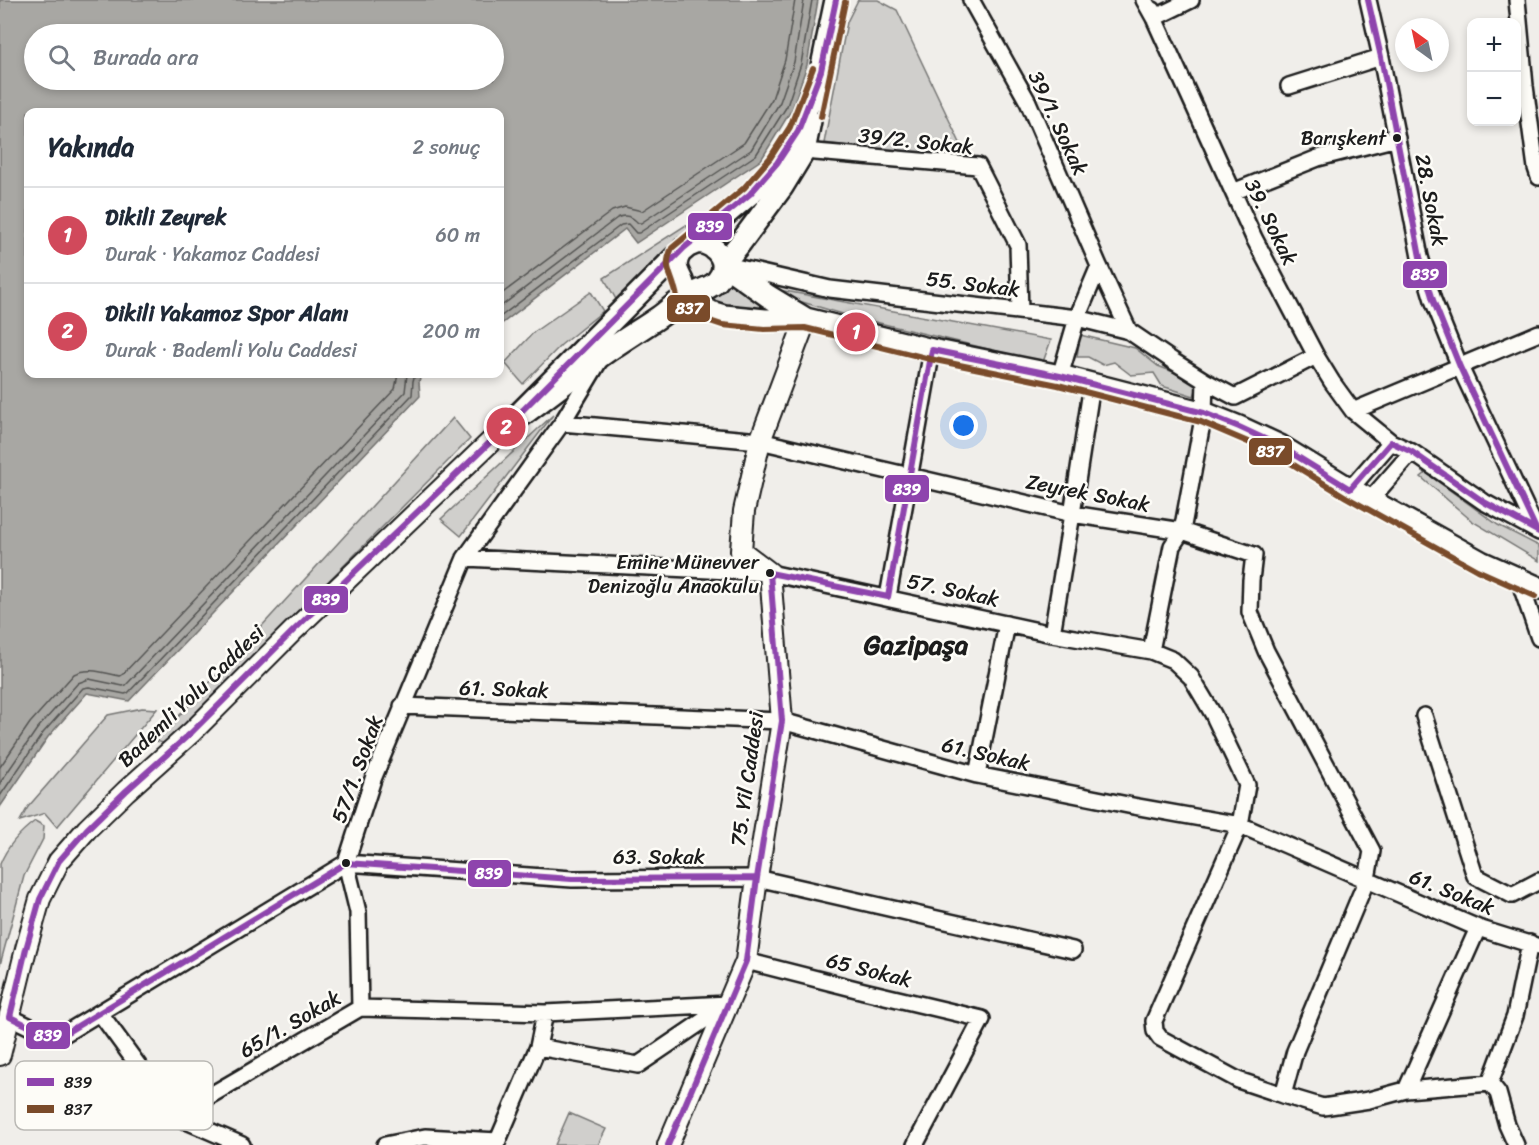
<!DOCTYPE html>
<html lang="tr">
<head>
<meta charset="utf-8">
<style>
	body { margin:0; font-family:Sriracha,sans-serif; background:#f6f6f7; color:#1f2937 }
	.controls { position:absolute; right:18px; top:18px; display:grid; overflow:hidden; border-radius:12px; box-shadow:0 3px 9px #0003 }
	.controls button { width:54px; height:54px; display:grid; place-items:center; padding:0; border:0; border-bottom:2px solid #e0e1e3; background:#fff; color:#1f2937; font:30px sans-serif }
	.compass { position:absolute; left:1395px; top:18px; width:54px; height:54px; border-radius:50%; background:#fff; box-shadow:0 3px 9px #0003; rotate:327deg }
	.you { position:absolute; left:964px; top:426px; width:21px; height:21px; margin:-15px; border:4px solid #fff; border-radius:50%; background:#1a73e8; box-shadow:0 0 0 9px #1a73e833 }
	.badge { display:grid; place-items:center; width:39px; height:39px; border-radius:50%; background:#d1495b; color:#fff; font-size:20px; font-weight:700 }
	.pin { position:absolute; translate:-50% -50%; border:3px solid #fff; box-shadow:0 2px 6px #0006 }
	.list { margin:0; padding:0; list-style:none }
	h2 { display:flex; justify-content:space-between; align-items:center; height:78px; margin:0; padding:0 24px; font-size:26px }
	h2 small { font-size:20px; font-weight:400; color:#747a83 }
	.list li { display:grid; grid-template-columns:39px 1fr auto; gap:18px; align-items:center; box-sizing:border-box; height:96px; padding:0 24px; border-top:2px solid #e0e1e3 }
	.list b { display:block; font-size:22px; white-space:nowrap }
	.list p { margin:0; font-size:20px; white-space:nowrap; color:#747a83 }
	.list em { font-size:20px; font-style:normal; color:#747a83 }
	.icon { flex:none; width:33px; height:33px; fill:none; stroke:currentColor; stroke-width:2; stroke-linecap:round; stroke-linejoin:round }
	.map { position:relative; flex:none; width:1539px; height:1145px; overflow:hidden }
	.search { position:absolute; background:#fff; box-shadow:0 3px 9px #0003; left:24px; top:24px; width:480px; height:66px; display:flex; align-items:center; gap:15px; box-sizing:border-box; padding:0 21px; border-radius:33px; color:#747a83; font-size:22px }
	.panel { position:absolute; background:#fff; box-shadow:0 3px 9px #0003; left:24px; top:108px; width:480px; height:270px; border-radius:12px }
	.map>svg:first-child { display:block }
	.green { fill:#d0cfcc; stroke:#767674; stroke-width:1.5 }
	.water { fill:#a8a7a3; stroke:#706f6d; stroke-width:1.5; fill-rule:evenodd }
	.lines { fill:none; stroke-linecap:round; stroke-linejoin:round }
	.shore { stroke:#545452; stroke-width:1.5 }
	.minor-casing { stroke:#1c1c1c; stroke-width:20 }
	.tertiary-casing { stroke:#1c1c1c; stroke-width:24 }
	.secondary-casing { stroke:#1c1c1c; stroke-width:26 }
	.minor { stroke:#fdfcf7; stroke-width:15 }
	.tertiary { stroke:#fdfcf7; stroke-width:20 }
	.secondary { stroke:#fdfcf7; stroke-width:21 }
	.bus-1-casing { stroke:#fdfcf7; stroke-width:10 }
	.bus-2-casing { stroke:#fdfcf7; stroke-width:10 }
	.bus-1 { stroke:#8e44ad; stroke-width:6 }
	.bus-2 { stroke:#7a4b2a; stroke-width:6 }
	.bus-dot { fill:#1c1c1c; stroke:#fdfcf7; stroke-width:2 }
	.labels { text-anchor:middle; stroke-width:5; stroke-linejoin:round; paint-order:stroke }
	.bus-label { font-size:20px; fill:#1c1c1c; stroke:#fdfcf7; text-anchor:end }
	.street-label { font-size:21px; fill:#1c1c1c; stroke:#fdfcf7 }
	.district-label { font-size:27px; font-weight:bold; fill:#1c1c1c; stroke:#fdfcf7 }
	.key { fill:#fdfcf7; stroke:#bab9b5; stroke-width:1.5 }
	.key-label { font-size:16px; fill:#1c1c1c }
	.line-badge { stroke:#fdfcf7; stroke-width:2 }
	.badge-label { font-size:16px; text-anchor:middle; font-weight:bold; fill:#fff }
</style>
</head>
<body>
<div class="map">
<svg width="1539" height="1145" viewBox="0 0 1539 1145">
	<rect width="100%" height="100%" fill="#f0eeea"/>
	<filter id="ink" filterUnits="userSpaceOnUse"><feTurbulence type="fractalNoise" baseFrequency=".0167" numOctaves="2"/><feDisplacementMap in="SourceGraphic" scale="12" xChannelSelector="R" yChannelSelector="G"/><feConvolveMatrix kernelMatrix="1 2 1 2 8 2 1 2 1" color-interpolation-filters="sRGB"/></filter>
	<g filter="url(#ink)">
		<path class="green" d="M858 0H878L897 10 961 145 965 161 824 143 847 22Z
			M686 225 692 234 617 301 604 278Z
			M728 276 783 313 717 306 707 294Z
			M774 289 1051 340 1043 362 846 315 772 293Z
			M591 292 603 311 561 345 523 384 505 363 534 332Z
			M1080 335 1135 348 1158 366 1199 382 1194 396 1162 386 1154 373 1131 375 1114 362 1103 365 1088 357H1077Z
			M553 415 461 536 441 519Z
			M453 418 470 439 166 744 156 741Z
			M1426 473 1498 525 1539 546V561L1472 521 1421 477Z
			M142 708 157 709 57 827 45 813 20 821 28 807 108 715Z
			M35 821 44 826 43 839 24 876 0 965V864C7 847 20 832 35 821Z
			M569 1113 606 1129 598 1145H555Z"/>
		<path class="water" d="M0 0H818L807 65 792 109 761 160 636 243 625 229 500 325V112H28V374H421L419 382 420 396 129 701 87 693 48 737 0 807ZM34 34H494V80H34Z"/>
		<g class="lines">
			<path class="shore" d="M500 295 612 211 625 207 642 211 744 143 772 99 785 60 795 0
				M500 307 617 218C625 214 632 216 638 223H641L751 150 780 102 794 62 804 0
				M500 317 621 225 628 224 636 233H639L756 155 787 106 801 64 812 0
				M0 767 30 723 74 674C88 667 104 673 120 676L122 675 395 389 398 374
				M0 783 37 729 78 683 89 679 123 686 126 685 405 392 407 374
				M0 796 43 733 83 688 89 687 125 694 128 693 412 395 413 381 415 374"/>
			<defs>
				<path id="minor" d="M971 0 1028 102 1099 266 1077 318 1060 376
					M1144 0 1154 18 1254 238 1316 356 1332 382 1353 411 1391 442 1412 452 1484 502 1539 532
					M1368 0 1381 57 1420 257 1433 300 1460 367 1537 531
					M1517 0 1525 86 1536 168 1539 177
					M1153 10 1154 18 1191 0
					M1289 86 1381 57
					M804 151 978 166 1018 245 1020 311
					M1233 192 1318 158 1397 138
					M731 266 830 289 1077 318 1129 331 1173 361 1205 381
					M1099 266 1129 331
					M1353 411 1539 333
					M1350 489 1391 442
					M1370 500 1412 452
					M465 558 770 573 1052 634 1151 651 1173 660 1191 677 1213 714 1247 785 1240 825 1154 1021 1155 1031 1160 1038 1238 1080 1283 1095 1295 1051 1367 879 1372 851 1266 651 1250 612 1251 580 1254 555 1182 531 1072 514 760 441 562 423
					M1519 580 1539 638
					M888 597 932 350
					M1052 634 1072 514 1092 384
					M1151 651 1172 546 1182 531 1204 413 1205 381 1235 397 1316 356
					M402 706 782 721 977 775 1133 806 1240 825 1478 928 1539 947
					M1424 716 1475 876 1512 895 1539 881
					M977 775 1007 624
					M346 863 572 879 757 878 1073 950
					M346 863 358 912 360 1008
					M746 961 864 991 982 1019 915 1145
					M100 1013 175 1116 242 1145
					M10 1017 49 1036H61L346 863 373 779 465 558 562 423 598 363
					M538 1047 638 1065 728 1004
					M1406 1090 1490 1083
					M1283 1095 1323 1107 1369 1100 1406 1090 1478 928
					M175 1116 360 1008 545 1013 728 1004
					M385 1145 425 1137 498 1141
					M496 1145 538 1047 545 1013
					M1516 1145 1507 1125 1498 1093 1490 1083 1515 1016 1530 943"/>
				<path id="tertiary" d="M0 1055 26 949 40 899 59 861 87 829 126 791 192 732 293 631 506 427
					M668 1145 746 961 757 878 782 721 770 573 741 551 744 511 760 441 806 319"/>
				<path id="secondary" d="M821 71 798 131 777 163 750 194 680 253C673 266 677 270 682 281 684 286 685 292 686 297L711 312 724 316 765 320 806 319 932 350 1060 376 1204 413 1239 427 1280 446 1350 489 1481 562 1539 588
					M818 85 836 0
					M698 242C717 244 732 264 717 281 709 290 694 291 684 298 675 303 668 311 659 317 640 330 620 342 602 355 570 379 538 404 506 427L684 248Z
					M723 264 738 246 782 187 804 151 810 121
					M723 264 768 296 806 319"/>
			</defs>
			<use href="#minor" class="minor-casing"/>
			<use href="#tertiary" class="tertiary-casing"/>
			<use href="#secondary" class="secondary-casing"/>
			<use href="#minor" class="minor"/>
			<use href="#tertiary" class="tertiary"/>
			<use href="#secondary" class="secondary"/>
			<defs>
				<path id="bus-1" d="M1368 0 1381 57 1420 257 1433 300 1460 367 1537 531
					M757 878 572 879 346 863 61 1036H49L10 1017 26 949 40 899 59 861 87 829 126 791 192 732 293 631 506 427 684 248 750 194 777 163 798 131 821 71 836 0
					M668 1145 746 961 757 878 782 721 770 573 888 597 932 350 1060 376 1204 413 1239 427 1280 446 1350 489 1391 442 1412 452 1484 502 1539 532"/>
				<path id="bus-2" d="M813 68 790 127 770 158 744 188 672 248C664 265 669 270 674 286 677 293 676 299 681 304L707 320 722 325 764 329 805 328 930 359 1058 385 1201 422 1276 454 1346 497 1477 570 1535 596
					M821 117 845 2"/>
			</defs>
			<use href="#bus-1" class="bus-1-casing"/>
			<use href="#bus-2" class="bus-2-casing"/>
			<use href="#bus-1" class="bus-1"/>
			<use href="#bus-2" class="bus-2"/>
		</g>
	</g>
	<g class="bus-dot">
		<circle cx="1397" cy="138" r="5"/>
		<circle cx="770" cy="573" r="5"/>
		<circle cx="346" cy="863" r="5"/>
	</g>
	<g class="labels">
		<g class="bus-label">
			<text x="1386" y="145">Barışkent</text>
			<text x="759" y="569">Emine Münevver<tspan x="759" dy="24">Denizoğlu Anaokulu</tspan></text>
		</g>
		<g class="street-label">
			<text transform="translate(1058 123) rotate(65)" y="7">39/1. Sokak</text>
			<text transform="translate(916 141) rotate(6)" y="7">39/2. Sokak</text>
			<text transform="translate(1431 200) rotate(79)" y="7">28. Sokak</text>
			<text transform="translate(1271 222) rotate(64)" y="7">39. Sokak</text>
			<text transform="translate(973 284) rotate(7)" y="7">55. Sokak</text>
			<text transform="translate(1088 493) rotate(11)" y="7">Zeyrek Sokak</text>
			<text transform="translate(953 590) rotate(12)" y="7">57. Sokak</text>
			<text transform="translate(504 689) rotate(2)" y="7">61. Sokak</text>
			<text transform="translate(191 696) rotate(-44)" y="7">Bademli Yolu Caddesi</text>
			<text transform="translate(986 754) rotate(13)" y="7">61. Sokak</text>
			<text transform="translate(357 769) rotate(-70)" y="7">57/1. Sokak</text>
			<text transform="translate(747 779) rotate(-82)" y="7">75. Yil Caddesi</text>
			<text x="659" y="864">63. Sokak</text>
			<text transform="translate(1452 892) rotate(22)" y="7">61. Sokak</text>
			<text transform="translate(869 970) rotate(14)" y="7">65 Sokak</text>
			<text transform="translate(290 1024) rotate(-30)" y="7">65/1. Sokak</text>
		</g>
		<g class="district-label">
			<text x="916" y="654">Gazipaşa</text>
		</g>
	</g>
	<rect x="15" y="1061" width="198" height="69" rx="9" class="key"/>
	<rect x="27" y="1078" width="27" height="8" fill="#8e44ad"/>
	<rect x="27" y="1105" width="27" height="8" fill="#7a4b2a"/>
	<g class="key-label">
		<text x="64" y="1088">839</text>
		<text x="64" y="1115">837</text>
	</g>
	<g class="line-badge">
		<rect x="687" y="212" width="46" height="29" rx="6" fill="#8e44ad"/>
		<rect x="1402" y="260" width="46" height="29" rx="6" fill="#8e44ad"/>
		<rect x="666" y="294" width="45" height="29" rx="6" fill="#7a4b2a"/>
		<rect x="1248" y="437" width="45" height="29" rx="6" fill="#7a4b2a"/>
		<rect x="884" y="474" width="46" height="29" rx="6" fill="#8e44ad"/>
		<rect x="303" y="585" width="46" height="29" rx="6" fill="#8e44ad"/>
		<rect x="467" y="859" width="45" height="29" rx="6" fill="#8e44ad"/>
		<rect x="25" y="1021" width="46" height="29" rx="6" fill="#8e44ad"/>
	</g>
	<g class="badge-label">
		<text x="710" y="232">839</text>
		<text x="1425" y="280">839</text>
		<text x="689" y="314">837</text>
		<text x="1270" y="457">837</text>
		<text x="907" y="495">839</text>
		<text x="326" y="605">839</text>
		<text x="489" y="879">839</text>
		<text x="48" y="1041">839</text>
	</g>
</svg>
<div class="controls">
<button>+</button>
<button>−</button>
</div>
<svg class="compass" viewBox="-18 -18 36 36"><path d="M0-13l5 13h-10z" fill="#e53935"/><path d="M0 13l5-13h-10z" fill="#747a83"/></svg>
<div class="you"></div>
<div class="pin badge" style="left:856px;top:332px">1</div>
<div class="pin badge" style="left:506px;top:427px">2</div>
<div class="search"><svg class="icon" aria-label="search" viewBox="0 0 24 24"><circle cx="10" cy="10" r="6"/><path d="M15 15l6 6"/></svg>Burada ara</div>
<section class="panel">
<h2>Yakında<small>2 sonuç</small></h2>
<ul class="list">
<li><span class="badge">1</span><div><b>Dikili Zeyrek</b><p>Durak · Yakamoz Caddesi</p></div><em>60 m</em></li>
<li><span class="badge">2</span><div><b>Dikili Yakamoz Spor Alanı</b><p>Durak · Bademli Yolu Caddesi</p></div><em>200 m</em></li>
</ul>
</section>
</div>
</body>
</html>
